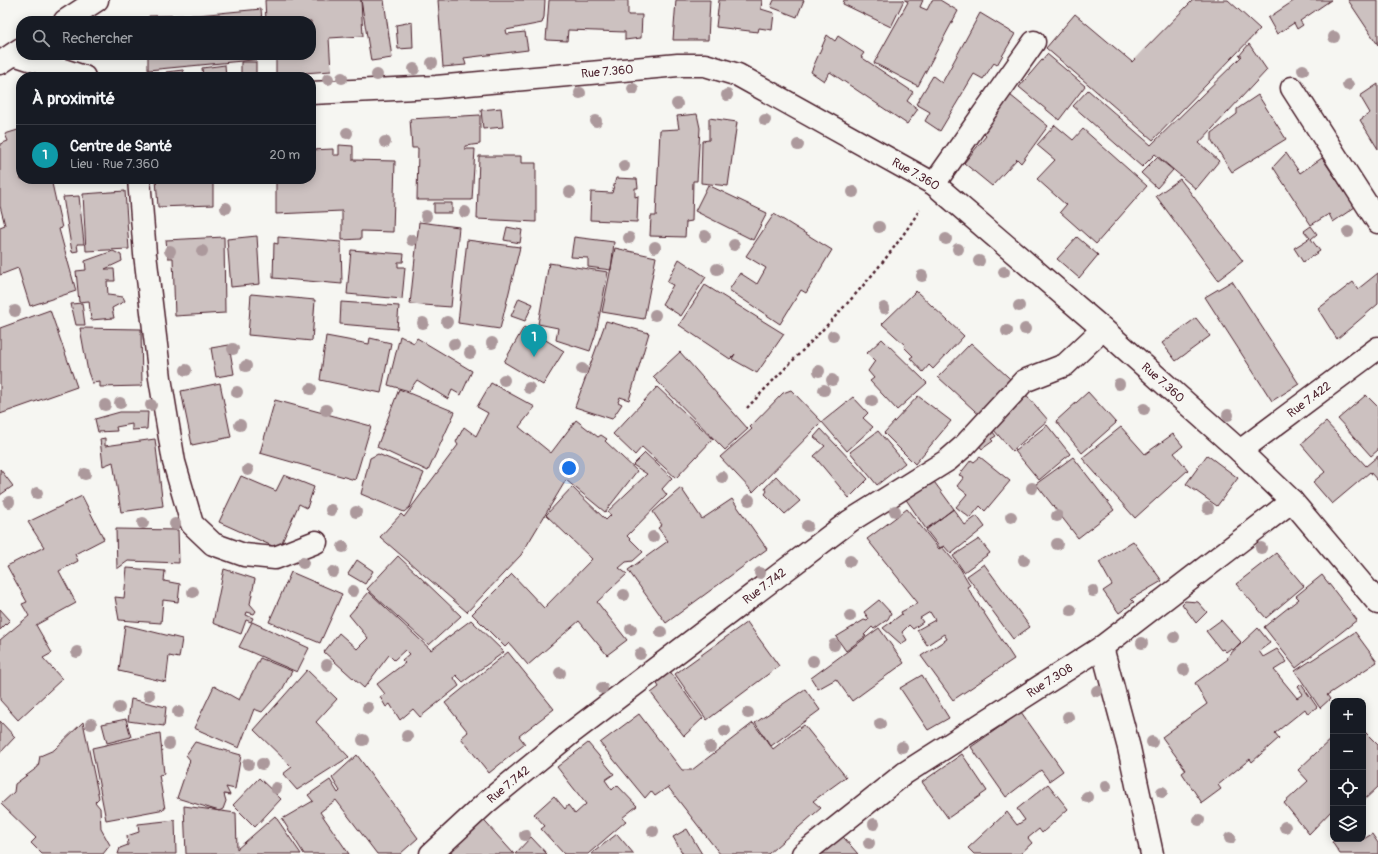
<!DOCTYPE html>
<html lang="fr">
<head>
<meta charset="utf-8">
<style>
	body { margin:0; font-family:Pangolin,sans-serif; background:#242831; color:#f1f3f6 }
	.controls { position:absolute; right:12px; bottom:12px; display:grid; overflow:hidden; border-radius:8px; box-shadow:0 2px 10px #0003 }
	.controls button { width:36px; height:36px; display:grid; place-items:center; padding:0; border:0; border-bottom:1px solid #363941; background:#171b24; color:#f1f3f6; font:20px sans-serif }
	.you { position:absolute; left:569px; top:468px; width:14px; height:14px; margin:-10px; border:3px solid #fff; border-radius:50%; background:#1a73e8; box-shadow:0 0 0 6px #1a73e833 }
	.badge { display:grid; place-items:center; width:26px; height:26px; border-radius:50%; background:#7c3aed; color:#fff; font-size:13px; font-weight:700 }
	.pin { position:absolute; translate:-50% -33px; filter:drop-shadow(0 1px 2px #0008) }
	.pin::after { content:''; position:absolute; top:21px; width:14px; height:12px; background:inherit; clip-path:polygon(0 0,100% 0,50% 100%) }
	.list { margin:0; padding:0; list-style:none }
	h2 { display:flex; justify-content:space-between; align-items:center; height:52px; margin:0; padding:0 16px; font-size:17px }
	h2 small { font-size:13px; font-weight:400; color:#9ea1a6 }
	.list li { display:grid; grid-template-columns:26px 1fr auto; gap:12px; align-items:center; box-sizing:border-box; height:60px; padding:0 16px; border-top:1px solid #363941 }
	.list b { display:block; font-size:15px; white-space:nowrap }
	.list p { margin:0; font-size:13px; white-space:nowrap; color:#9ea1a6 }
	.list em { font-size:13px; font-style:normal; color:#9ea1a6 }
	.icon { flex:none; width:22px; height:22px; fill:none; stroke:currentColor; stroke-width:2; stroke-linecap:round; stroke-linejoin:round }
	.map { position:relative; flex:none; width:1378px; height:854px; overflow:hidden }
	.search { position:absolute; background:#171b24; box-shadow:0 2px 10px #0003; left:16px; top:16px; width:300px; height:44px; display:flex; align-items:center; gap:10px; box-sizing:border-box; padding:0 14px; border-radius:16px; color:#9ea1a6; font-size:15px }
	.panel { position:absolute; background:#171b24; box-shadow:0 2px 10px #0003; left:16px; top:72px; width:300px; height:112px; border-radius:16px }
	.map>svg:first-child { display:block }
	.building { fill:#ccc1c0; stroke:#4a1f2b }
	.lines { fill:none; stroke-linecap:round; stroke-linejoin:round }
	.minor-casing { stroke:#4a1f2b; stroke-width:25 }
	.secondary-casing { stroke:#4a1f2b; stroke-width:25 }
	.path { stroke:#4a1f2b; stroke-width:2.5; stroke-dasharray:3 3; stroke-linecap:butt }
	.minor { stroke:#f6f6f2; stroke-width:22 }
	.secondary { stroke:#f6f6f2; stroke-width:22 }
	.tree { fill:#ac999c }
	.labels { text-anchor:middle; stroke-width:3; stroke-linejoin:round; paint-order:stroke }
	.street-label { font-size:12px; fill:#4a1f2b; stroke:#f6f6f2 }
</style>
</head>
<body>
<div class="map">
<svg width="1378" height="854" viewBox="0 0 1378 854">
	<rect width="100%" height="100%" fill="#f6f6f2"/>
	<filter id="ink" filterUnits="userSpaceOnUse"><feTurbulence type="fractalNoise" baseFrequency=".025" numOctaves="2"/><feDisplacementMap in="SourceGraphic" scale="8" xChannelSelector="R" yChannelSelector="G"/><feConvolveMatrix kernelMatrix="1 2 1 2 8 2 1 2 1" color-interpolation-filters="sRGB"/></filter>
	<g filter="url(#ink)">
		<path class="building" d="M265 0H361L363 36 329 38 331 71 276 75V55H311V21H266Z
			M361 0H384L392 58 371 61Z
			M438 0H545L544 17 542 23 506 30 507 34 525 32 528 50 464 58 466 65 443 67Z
			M549 0H628V15H642L641 38 625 40V32L568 30 567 41 546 40Z
			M676 0H710L708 40H673Z
			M719 0H762L761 9 774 13 772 30 759 28 758 32 716 27Z
			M774 0H804L797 17 771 7Z
			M844 0H904L891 27 843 4Z
			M905 0H923L920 7 927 10 932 0H940L958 11 918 86 874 63 908 2Z
			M1193 0H1228L1260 29 1153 140 1046 48 1075 14 1132 62Z
			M1295 0H1331L1300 21 1303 25 1297 29 1294 23 1277 34 1268 18Z
			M1348 0H1378V45Z
			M261 9 262 21H146L149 16 198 15Z
			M980 13 1015 34 997 65 994 63 983 79 974 74 940 131 925 121 930 112 916 104 933 76 942 83Z
			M412 22 413 48 398 49 396 25Z
			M827 35 835 41 838 36 864 53 861 57 913 92 907 101 918 109 907 124 830 72 824 81 811 72Z
			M1249 44 1267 70 1199 143 1219 161 1196 189 1155 154 1142 167 1073 106 1088 90 1151 145 1242 56H1239Z
			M1047 54 1085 86 1059 120 1019 87Z
			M148 55H265L263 59 148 70Z
			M241 62H256V74H241Z
			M225 65 226 77H203L202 68Z
			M183 70 184 77H166V72Z
			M1378 84V149L1360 120 1370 113 1360 96Z
			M1010 95 1048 126 1021 163 1017 159 992 186 964 163 986 136 981 131Z
			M1258 95 1286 139 1232 172 1212 141V133L1237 114V109Z
			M501 108 503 127 483 129 481 110Z
			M697 114 700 128 697 181H693L692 221 686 222 685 237 650 236 651 216H656L660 130 679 129 677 116Z
			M480 115V144L465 146V149H475L472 200H417L418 148H412L410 119Z
			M709 118 737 122 728 186 701 183 702 141 709 140Z
			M1055 125 1073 140 1083 129 1147 186 1096 244 1060 212 1066 205 1037 179 1055 160 1037 145Z
			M21 129V179H51L62 228 59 229 76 291 30 306 18 268 0 275V227L5 225 0 206V144L8 141 5 134Z
			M339 145 353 146V160L395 161 393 232 361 231V239L342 240V211L276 214V179H311V150L333 149V155H339Z
			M1286 153 1300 173 1322 158 1355 207 1333 222 1329 214 1311 225 1273 167Z
			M479 156H521V163H536V222L477 219Z
			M1157 157 1173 170 1157 188 1141 173Z
			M616 178 637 179 638 188H635V197L638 196 637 222 590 220 591 192 612 193Z
			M156 179H213V205L158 207Z
			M1180 179 1243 261 1218 280 1156 196Z
			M708 185 767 213 753 240 695 211Z
			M125 191 129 249 86 251 83 194Z
			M79 196 84 244H77L78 251 72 252 63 197Z
			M434 203H452V213H434Z
			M774 214 832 250 806 293 801 290 780 324 729 290 740 273 757 284 766 268 746 256Z
			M419 222 459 227 451 307 410 304Z
			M1311 226 1317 234 1311 239 1320 251 1303 262 1294 248 1310 238 1304 231Z
			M507 227 522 230 520 243 504 240Z
			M257 236 260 284 231 287 227 239Z
			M224 237 225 313 175 316 173 258H168L166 240Z
			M278 237 341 242 342 284 273 278 274 243 278 244Z
			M574 237 614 242 611 270 588 267V258L571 257Z
			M1077 237 1098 255 1079 278 1057 259Z
			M467 240 520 247 500 329 458 323Z
			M615 248 656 257 644 319 602 312Z
			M351 250 404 254 403 262H398V267H405L402 299 347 294Z
			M113 251 121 255 122 261 105 269H114L115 281H107L108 295 123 297 125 301 112 308 114 318 91 320 89 301 79 302 76 271 86 270 85 261Z
			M679 259 706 277 681 316 662 304 673 285 667 282Z
			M549 263 608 272 596 333 590 351 556 340 558 328 538 324Z
			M1378 273V304L1337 339 1318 309 1353 282 1358 289Z
			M1232 281 1299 384 1272 401 1205 297Z
			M705 285 784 334 757 373 732 359 735 354 730 359 679 325Z
			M916 291 964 336 933 369 929 365 923 372 910 358 913 356 904 347 905 345 882 324Z
			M251 294 315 300 312 341 248 335Z
			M519 298 533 304 525 321 511 316Z
			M341 302 399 306 397 329 340 324Z
			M82 303 85 325H76L71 304Z
			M50 310 77 387 0 414V328Z
			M1196 318 1210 336 1176 361 1162 343Z
			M606 321 649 333 629 400 620 397 618 402 622 404 612 419 575 407Z
			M524 327 564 351 543 385 504 362Z
			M80 328 141 329 142 386 100 387V382L92 383 88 372Z
			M326 336 369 344 370 338 391 343 381 393 320 380Z
			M400 336 414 343 417 338 472 371 461 395 452 390 448 399 417 380 409 391 388 385Z
			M882 339 927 383 897 410 870 381 874 378 868 371 875 361 867 353Z
			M971 343 1019 387 986 421 938 377Z
			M229 345 234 374 216 377 211 348Z
			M680 352 748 429 725 450 653 377Z
			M220 383 231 437 192 445 181 391Z
			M491 383 535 407 519 427 551 453 576 420 598 437 601 435 607 439 605 441 637 471 605 512 566 480 521 555 467 612 380 537 401 514 404 517 458 445 456 442 464 427 476 436 488 413 477 407Z
			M657 387 713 439 676 478 642 447 635 455 613 434Z
			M399 389 455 412 428 471 377 447Z
			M791 390 822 422 753 492 720 457 752 429 750 427 783 393Z
			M1023 391 1048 420 1012 451 987 422Z
			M1088 392 1116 423 1082 453 1056 421Z
			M1366 395 1378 407V450L1371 456 1338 419Z
			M918 396 951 421 915 464 884 433Z
			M853 397 868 413 863 418 873 427 847 451 822 422Z
			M275 400 371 426 355 480 260 453Z
			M120 412H148L147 429 132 430V424L116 427 117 431 98 432 95 419Z
			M1326 422 1366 466 1378 456V481L1370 472 1332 504 1313 482 1325 472 1301 444Z
			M1047 425 1070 454 1039 480 1015 451Z
			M1121 427 1145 454 1173 434 1183 446 1174 453 1188 470 1135 518 1082 458Z
			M821 429 868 479 849 498 814 456 825 446 814 437Z
			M878 431 905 463 877 485 850 452Z
			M992 431 996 436 991 439 993 441 982 449 977 443Z
			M105 438V446L155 439 163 506 121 512 113 462 103 466 100 439Z
			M645 453 672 478 662 489 667 495 627 536 643 552 633 561 626 562 619 568 627 574 597 602 627 640 607 655 579 621 528 665 509 643 505 647 472 614 512 574 544 608 592 559 546 515 572 487 606 520 611 515 607 512 647 474 633 465Z
			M378 454 424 473 410 507 404 512 361 494 370 458Z
			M1207 455 1238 478 1217 506 1186 484Z
			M980 457 1010 481 985 511 980 506 970 518 956 507 967 494 957 486 964 477 959 475 971 460 974 462Z
			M1073 457 1114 510 1078 538 1036 484Z
			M0 469 13 486 0 495Z
			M284 475 314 487 307 508 299 504 279 549 219 522 241 476 276 491Z
			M776 476 800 501 785 514 765 494 767 491 765 488Z
			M932 479 954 509 926 529 905 498Z
			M681 488 702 519 732 499 767 549 666 623 628 570 668 541 658 528 662 525 653 512Z
			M82 496 104 539 75 554 78 561 59 571 76 603 36 625 52 653 43 658 62 679 18 720 0 700V640L29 616 22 604 27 602 7 566 44 547 28 522Z
			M907 509 939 549 942 547 960 568 970 585 967 587 1014 659 953 700 921 656 947 639 944 634 927 645 917 630 935 620 930 612 920 618 923 622 913 629 909 625 902 632 907 640 901 644 883 628 902 614 901 612 918 603 867 539Z
			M953 509 965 525 977 516 985 527 951 554 944 546 940 548 926 530Z
			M116 529 178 530 179 563 128 561 117 569Z
			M979 539 990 553 964 572 953 556Z
			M1133 541 1162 581 1131 599 1134 602 1119 613 1103 591 1112 585 1099 562Z
			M1276 553 1304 586 1266 618 1236 584Z
			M398 556 461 616 429 645 367 589Z
			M357 560 373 571 365 584 348 574Z
			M984 564 1030 627 1013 639 967 576Z
			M127 568 165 571 164 581 180 584 178 602 163 600 161 623 119 620 115 597 124 598Z
			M224 569 255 579 250 604 256 611 254 614 247 612 246 615 253 618 251 622 246 620 241 634 213 623Z
			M291 572 342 594 320 643 269 622Z
			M1322 575 1357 620 1296 668 1264 627 1299 599 1296 596Z
			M369 592 431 650 471 620 504 652 463 682 456 675 454 678 459 686 420 717 413 709 400 720 390 704 386 707 380 697 385 694 377 684 405 663 402 660 409 654 405 650 394 660 389 655 364 688 324 652 339 633 357 649 368 638 349 615Z
			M879 600 891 613 888 619 874 629 872 627 864 635 866 636 846 651 836 637 864 620 867 621 869 619 864 612Z
			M1185 601 1198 602 1207 612 1196 623 1182 604Z
			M0 609 10 620 0 630Z
			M1221 620 1241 642 1233 650 1230 649 1226 652 1223 649 1221 650 1206 631Z
			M252 622 309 648 297 672 239 647Z
			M747 622 779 666 707 720 675 674Z
			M125 625 182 639 179 658 169 656 166 682 119 671Z
			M879 628 904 663 852 701 836 679 818 689 811 678Z
			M1258 628 1270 643 1259 651 1263 657 1277 649 1287 662 1274 670 1297 698 1303 694 1298 687 1301 684 1317 707 1308 714 1305 709 1275 733 1279 738 1252 762 1250 759 1218 785 1221 789 1202 803 1182 773 1186 770 1162 737 1207 704 1195 683 1228 659 1227 657Z
			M1355 632 1377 662 1327 695 1330 699 1320 708 1295 671Z
			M508 652 554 709 519 736 525 744 489 773 461 738 468 732 445 703Z
			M260 658 292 671 282 690 262 712 254 709 239 748 194 728 214 686 239 700Z
			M667 667 703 718 684 736 651 693 659 687 653 677Z
			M307 670 337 699 316 722 349 757 297 790 283 774 292 767 254 730Z
			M922 675 949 718 928 730 900 688Z
			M805 689 820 710 771 746 755 723Z
			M131 699 166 707 164 726 128 721Z
			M1021 712 1063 771 1049 781 1041 770 1006 797 971 747Z
			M639 714 682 770H692L753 723 773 749 804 725 846 777 813 801 821 808 768 854H720L668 787 655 796 651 791 645 798 600 743Z
			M126 719 131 737 107 743 102 724Z
			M0 721 15 737 0 753Z
			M83 722 99 798 95 802 100 808 101 829 110 845 103 854H42L31 843 36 838 1 804 14 792 15 784 38 767 40 756 54 750Z
			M1363 730 1378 745V787L1363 801Z
			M160 733 164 774 159 775 165 809 106 820 92 748Z
			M1333 737V809L1309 834 1284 803 1308 781 1298 770Z
			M195 742 241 755 235 789 226 787 230 795 224 794 226 801 223 809 219 811 177 798 190 760 186 755Z
			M588 743 614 774 605 780 612 790 617 785 637 806 622 818 626 821 588 854H564L541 829 545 826 534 814 554 796 565 809 568 805 575 814 586 804 557 767Z
			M962 754 987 791 948 818 922 782Z
			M357 755 418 838 400 854H377L336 800 320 812 349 854H304L282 819 313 801 308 795 330 780 338 793 340 791 332 778Z
			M259 778 281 799 255 827 233 805Z
			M1048 784 1068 809 1042 833 1039 829 1028 838 1032 843 1020 854H974L968 848 1007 812 1017 825 1025 820 1017 809Z
			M184 806 236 813 237 849 275 816 301 854H186Z
			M478 814 514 854H441Z
			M175 820 176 854H118L120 848 128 845 127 836 139 832 138 824Z
			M687 829 702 854H683L673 837Z
			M838 831 858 854H818Z
			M617 834 634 854H591Z
			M1372 834 1378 843V854H1340L1332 842 1337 839H1361L1362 840Z
			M531 837 547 854H515Z"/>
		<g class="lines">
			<defs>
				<g id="minor">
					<path d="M14 54 84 77"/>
					<path d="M1292 88 1378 222"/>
					<path id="s1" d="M311 93 436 87 678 65H705L738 75 934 184 1103 329 1240 451 1292 501 1378 603"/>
					<path d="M139 179 145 254 160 378 174 462 192 524 213 544 244 555 275 558 316 542"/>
					<path d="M934 184 1034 42"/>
					<path id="s2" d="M1240 451 1378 348"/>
					<path d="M1102 647 1129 748 1152 854"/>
					<path id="s3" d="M431 854 487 802 571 733 850 521 948 460 964 446 1024 381 1065 365 1103 329"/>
					<path id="s4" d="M803 854 905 773 1102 647 1292 501"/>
				</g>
				<path id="secondary" d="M65 21 97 0
					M0 63 21 49"/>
			</defs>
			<use href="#minor" class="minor-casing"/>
			<use href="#secondary" class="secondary-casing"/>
			<path class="path" d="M747 408C805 346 876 282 920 209"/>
			<use href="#minor" class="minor"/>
			<use href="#secondary" class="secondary"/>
		</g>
		<g class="tree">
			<circle cx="1334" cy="37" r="6"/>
			<circle cx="432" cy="63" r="6"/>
			<circle cx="414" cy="69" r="6"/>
			<circle cx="1303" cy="70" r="6"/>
			<circle cx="377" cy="75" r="6"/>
			<circle cx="342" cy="78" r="6"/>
			<circle cx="328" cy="79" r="6"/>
			<circle cx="1348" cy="85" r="6"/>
			<circle cx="633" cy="89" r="6"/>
			<circle cx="580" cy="93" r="6"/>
			<circle cx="727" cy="95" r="6"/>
			<circle cx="677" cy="104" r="6"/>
			<circle cx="765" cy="120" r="6"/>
			<circle cx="596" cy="121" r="6"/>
			<circle cx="347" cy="133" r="6"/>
			<circle cx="385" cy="142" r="6"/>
			<circle cx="798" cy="145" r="6"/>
			<circle cx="624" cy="166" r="6"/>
			<circle cx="570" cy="192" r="6"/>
			<circle cx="853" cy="192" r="6"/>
			<circle cx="226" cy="208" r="6"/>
			<circle cx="465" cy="212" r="6"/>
			<circle cx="426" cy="216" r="6"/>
			<circle cx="879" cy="227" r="6"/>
			<circle cx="1348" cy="232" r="6"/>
			<circle cx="705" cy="236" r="6"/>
			<circle cx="629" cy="238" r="6"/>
			<circle cx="946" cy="239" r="6"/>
			<circle cx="412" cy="240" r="6"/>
			<circle cx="734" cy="245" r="6"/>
			<circle cx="655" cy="247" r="6"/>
			<circle cx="958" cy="249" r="6"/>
			<circle cx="170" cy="251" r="6"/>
			<circle cx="202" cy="251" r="6"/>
			<circle cx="979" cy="261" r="6"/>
			<circle cx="717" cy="269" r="6"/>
			<circle cx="1004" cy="272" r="6"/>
			<circle cx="922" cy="276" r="6"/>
			<circle cx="1019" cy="306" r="6"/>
			<circle cx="884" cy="308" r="6"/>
			<circle cx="15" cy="311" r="6"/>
			<circle cx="655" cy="315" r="6"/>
			<circle cx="447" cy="322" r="6"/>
			<circle cx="423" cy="323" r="6"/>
			<circle cx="1025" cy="329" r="6"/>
			<circle cx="1007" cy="331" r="6"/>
			<circle cx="833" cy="336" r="6"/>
			<circle cx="492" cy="343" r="6"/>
			<circle cx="454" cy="344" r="6"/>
			<circle cx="233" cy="349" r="6"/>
			<circle cx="470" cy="353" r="6"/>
			<circle cx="246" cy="366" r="6"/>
			<circle cx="582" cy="369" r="6"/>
			<circle cx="186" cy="370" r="6"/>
			<circle cx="819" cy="371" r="6"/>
			<circle cx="504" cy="380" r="6"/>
			<circle cx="832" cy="380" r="6"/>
			<circle cx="1119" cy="384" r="6"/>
			<circle cx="529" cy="388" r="6"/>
			<circle cx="311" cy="389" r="6"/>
			<circle cx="824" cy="390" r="6"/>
			<circle cx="237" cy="392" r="6"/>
			<circle cx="872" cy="401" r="6"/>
			<circle cx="120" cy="403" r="6"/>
			<circle cx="105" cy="405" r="6"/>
			<circle cx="151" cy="405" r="6"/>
			<circle cx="1144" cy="409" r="6"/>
			<circle cx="326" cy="410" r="6"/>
			<circle cx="1228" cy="415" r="6"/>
			<circle cx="240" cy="425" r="6"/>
			<circle cx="248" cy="470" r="6"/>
			<circle cx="85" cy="474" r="6"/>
			<circle cx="722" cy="477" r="6"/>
			<circle cx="1032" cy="488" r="6"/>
			<circle cx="37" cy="493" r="6"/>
			<circle cx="749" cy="500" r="6"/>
			<circle cx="9" cy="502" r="6"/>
			<circle cx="1208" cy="508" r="6"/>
			<circle cx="331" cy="510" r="6"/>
			<circle cx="895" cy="511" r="6"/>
			<circle cx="356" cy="512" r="6"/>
			<circle cx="1057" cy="516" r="6"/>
			<circle cx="1011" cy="517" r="6"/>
			<circle cx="143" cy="523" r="6"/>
			<circle cx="175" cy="524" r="6"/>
			<circle cx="807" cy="526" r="6"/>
			<circle cx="653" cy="537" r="6"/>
			<circle cx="1057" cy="544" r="6"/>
			<circle cx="343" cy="547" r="6"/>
			<circle cx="1261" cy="548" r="6"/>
			<circle cx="1024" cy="560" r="6"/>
			<circle cx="850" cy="561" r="6"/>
			<circle cx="303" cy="563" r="6"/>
			<circle cx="333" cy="572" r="6"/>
			<circle cx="760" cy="573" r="6"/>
			<circle cx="353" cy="591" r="6"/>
			<circle cx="1093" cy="591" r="6"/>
			<circle cx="193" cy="592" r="6"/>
			<circle cx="624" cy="595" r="6"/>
			<circle cx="1071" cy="610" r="6"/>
			<circle cx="850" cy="616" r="6"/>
			<circle cx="631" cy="629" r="6"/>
			<circle cx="661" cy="632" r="6"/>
			<circle cx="1174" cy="637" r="6"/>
			<circle cx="1142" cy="643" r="6"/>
			<circle cx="834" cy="645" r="6"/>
			<circle cx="77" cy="652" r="6"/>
			<circle cx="640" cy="654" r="6"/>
			<circle cx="813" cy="661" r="6"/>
			<circle cx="327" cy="665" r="6"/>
			<circle cx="1184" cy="670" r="6"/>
			<circle cx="560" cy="673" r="6"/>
			<circle cx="602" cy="688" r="6"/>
			<circle cx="1097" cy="691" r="6"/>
			<circle cx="149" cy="695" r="6"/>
			<circle cx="119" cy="708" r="6"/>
			<circle cx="368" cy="708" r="6"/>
			<circle cx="178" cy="712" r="6"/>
			<circle cx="748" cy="713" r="6"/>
			<circle cx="1068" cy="717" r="6"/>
			<circle cx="91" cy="724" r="6"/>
			<circle cx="880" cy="724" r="6"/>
			<circle cx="725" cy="731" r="6"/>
			<circle cx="407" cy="736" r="6"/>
			<circle cx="363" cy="740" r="6"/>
			<circle cx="1152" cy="742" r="6"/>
			<circle cx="169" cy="744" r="6"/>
			<circle cx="710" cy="747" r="6"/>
			<circle cx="902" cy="747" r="6"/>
			<circle cx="248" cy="764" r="6"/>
			<circle cx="262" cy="764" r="6"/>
			<circle cx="1106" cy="786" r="6"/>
			<circle cx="276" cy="788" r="6"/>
			<circle cx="1162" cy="792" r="6"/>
			<circle cx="1087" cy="797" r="6"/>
			<circle cx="1199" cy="820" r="6"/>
			<circle cx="874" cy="824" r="6"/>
			<circle cx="1285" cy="827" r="6"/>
			<circle cx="653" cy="831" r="6"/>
			<circle cx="525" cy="835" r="6"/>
			<circle cx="1230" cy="838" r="6"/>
			<circle cx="869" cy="843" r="6"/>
		</g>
	</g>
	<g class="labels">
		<g class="street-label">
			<text dy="4" stroke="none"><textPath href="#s1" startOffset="297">Rue 7.360</textPath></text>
			<text dy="4" stroke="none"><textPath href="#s1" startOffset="633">Rue 7.360</textPath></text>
			<text dy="4" stroke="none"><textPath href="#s1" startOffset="957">Rue 7.360</textPath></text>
			<text dy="4" stroke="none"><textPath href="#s2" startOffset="86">Rue 7.422</textPath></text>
			<text dy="4" stroke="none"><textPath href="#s3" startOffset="428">Rue 7.742</textPath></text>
			<text dy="4" stroke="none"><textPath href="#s4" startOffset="302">Rue 7.308</textPath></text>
			<text dy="4" stroke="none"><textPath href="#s3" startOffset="104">Rue 7.742</textPath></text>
		</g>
	</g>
</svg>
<div class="controls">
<button>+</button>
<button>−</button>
<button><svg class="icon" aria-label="locate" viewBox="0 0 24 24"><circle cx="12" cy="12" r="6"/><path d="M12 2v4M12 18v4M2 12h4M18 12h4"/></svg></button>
<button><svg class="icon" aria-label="layers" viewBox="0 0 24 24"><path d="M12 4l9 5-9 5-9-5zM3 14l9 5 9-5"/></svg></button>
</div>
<div class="you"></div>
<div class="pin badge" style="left:534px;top:357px;background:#0f9aa8">1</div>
<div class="search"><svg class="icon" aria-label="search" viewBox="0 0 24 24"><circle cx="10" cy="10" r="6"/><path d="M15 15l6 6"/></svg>Rechercher</div>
<section class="panel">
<h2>À proximité<small></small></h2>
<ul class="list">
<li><span class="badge" style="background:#0f9aa8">1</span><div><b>Centre de Santé</b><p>Lieu · Rue 7.360</p></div><em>20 m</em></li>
</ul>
</section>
</div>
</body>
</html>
